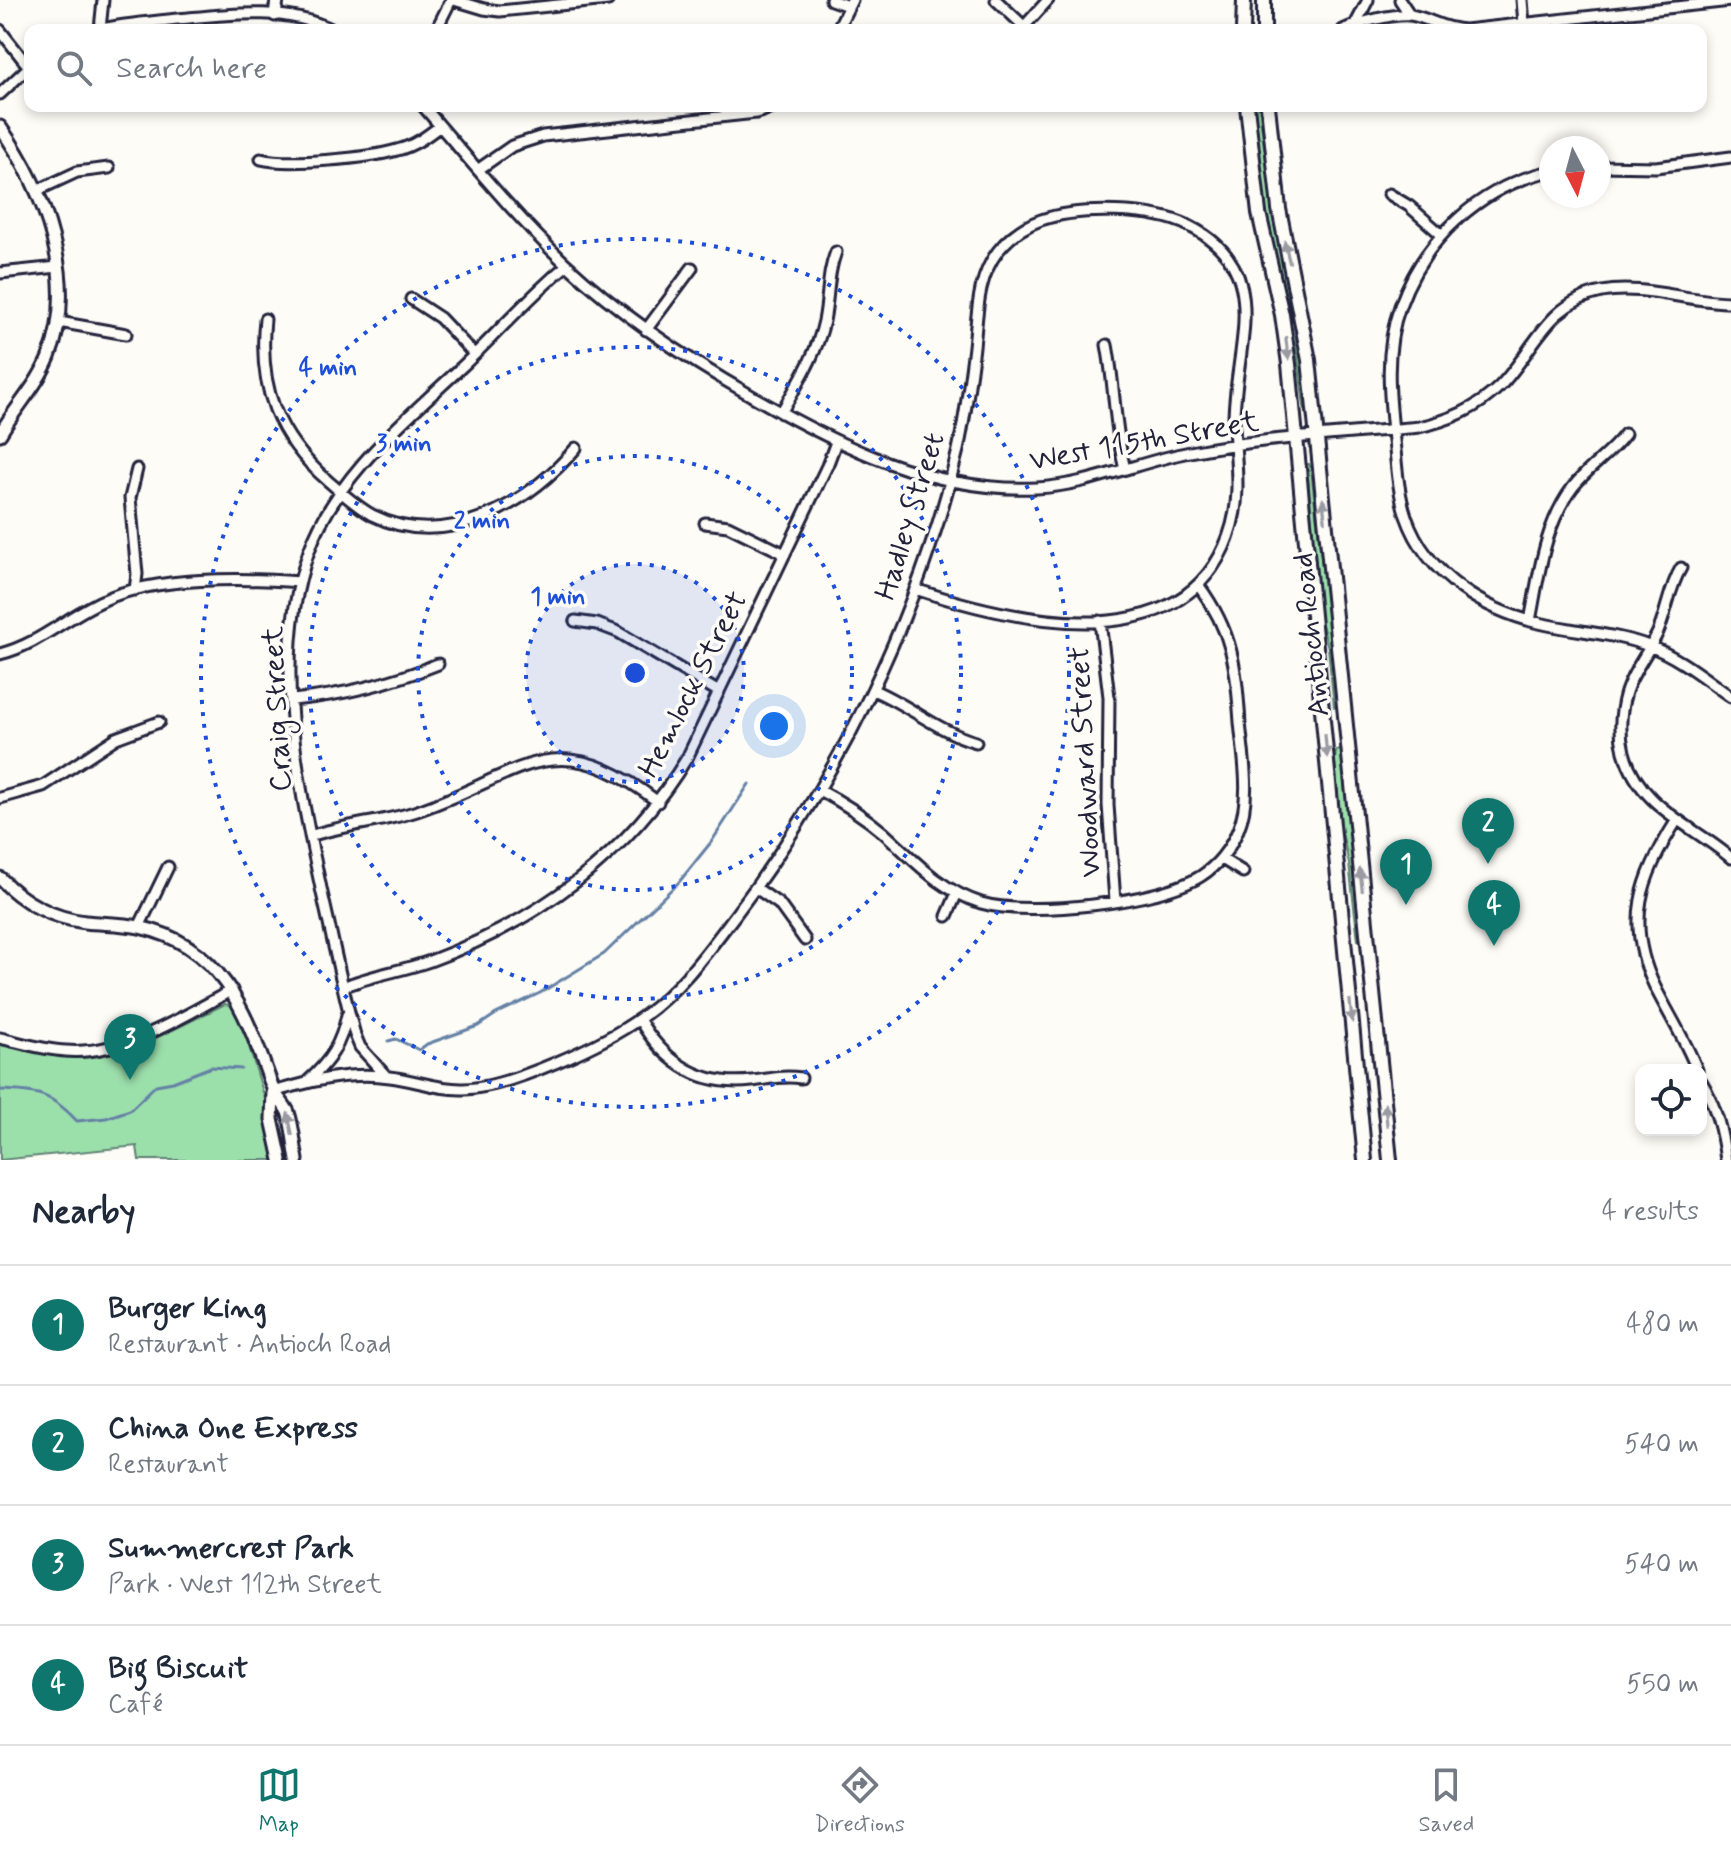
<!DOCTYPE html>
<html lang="en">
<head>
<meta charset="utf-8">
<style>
	body { margin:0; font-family:Mynerve,sans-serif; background:#f6f6f7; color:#1f2937 }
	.controls { position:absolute; right:24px; bottom:24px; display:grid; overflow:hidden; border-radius:16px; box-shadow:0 4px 12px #0003 }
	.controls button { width:72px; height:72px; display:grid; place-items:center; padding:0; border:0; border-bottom:2px solid #e0e1e3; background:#fff; color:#1f2937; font:40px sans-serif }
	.compass { position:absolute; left:1539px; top:136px; width:72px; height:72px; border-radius:50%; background:#fff; box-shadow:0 4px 12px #0003; rotate:174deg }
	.you { position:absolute; left:774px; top:726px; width:28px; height:28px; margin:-20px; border:6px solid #fff; border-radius:50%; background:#1a73e8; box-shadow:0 0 0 12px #1a73e833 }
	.badge { display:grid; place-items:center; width:52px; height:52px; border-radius:50%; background:#0f766e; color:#fff; font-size:26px; font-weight:700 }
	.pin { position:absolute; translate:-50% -66px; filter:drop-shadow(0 2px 4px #0008) }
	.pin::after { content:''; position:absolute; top:42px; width:28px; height:24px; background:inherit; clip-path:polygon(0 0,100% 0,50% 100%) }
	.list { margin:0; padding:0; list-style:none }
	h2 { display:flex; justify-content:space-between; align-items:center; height:104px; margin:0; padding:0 32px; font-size:34px }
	h2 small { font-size:26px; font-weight:400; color:#747a83 }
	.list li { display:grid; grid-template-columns:52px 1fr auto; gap:24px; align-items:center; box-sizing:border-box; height:120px; padding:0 32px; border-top:2px solid #e0e1e3 }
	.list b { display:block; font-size:30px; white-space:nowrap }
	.list p { margin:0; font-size:26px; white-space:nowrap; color:#747a83 }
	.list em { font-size:26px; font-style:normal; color:#747a83 }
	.icon { flex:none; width:44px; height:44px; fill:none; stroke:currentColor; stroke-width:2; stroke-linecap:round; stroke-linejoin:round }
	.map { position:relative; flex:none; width:1731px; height:1160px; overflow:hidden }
	.search { position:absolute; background:#fff; box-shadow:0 4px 12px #0003; left:24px; right:24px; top:24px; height:88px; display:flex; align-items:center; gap:20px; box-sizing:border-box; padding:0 28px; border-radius:16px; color:#747a83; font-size:30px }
	.sheet { height:584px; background:#fff }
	nav { display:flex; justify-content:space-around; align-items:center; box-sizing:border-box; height:112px; border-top:2px solid #e0e1e3; background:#fff; font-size:22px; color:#747a83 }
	nav a { display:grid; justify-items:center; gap:4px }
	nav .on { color:#0f766e }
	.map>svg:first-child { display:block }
	.green { fill:#9bdfab; stroke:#5e8073; stroke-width:2 }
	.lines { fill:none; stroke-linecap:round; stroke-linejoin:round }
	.stream { stroke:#6581a5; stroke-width:3 }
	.minor-casing { stroke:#22223b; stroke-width:15 }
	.tertiary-casing { stroke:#22223b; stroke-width:17 }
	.secondary-casing { stroke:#22223b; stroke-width:18 }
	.minor { stroke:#fdfcf7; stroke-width:9 }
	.tertiary { stroke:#fdfcf7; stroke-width:11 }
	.secondary { stroke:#fdfcf7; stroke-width:12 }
	.oneway { fill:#9a9aa2 }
	.ring { fill:none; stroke:#1d4ed8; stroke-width:4; stroke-dasharray:4 8 }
	.labels { text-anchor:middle; stroke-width:7; stroke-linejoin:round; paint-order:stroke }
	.street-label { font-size:30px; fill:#22223b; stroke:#fdfcf7 }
	.centre { fill:#1d4ed8; stroke:#fdfcf7; stroke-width:4 }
	.ring-label { font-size:24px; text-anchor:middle; font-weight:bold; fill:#1d4ed8; stroke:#fdfcf7; stroke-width:7; stroke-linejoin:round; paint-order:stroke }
</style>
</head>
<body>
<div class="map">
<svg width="1731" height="1160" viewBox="0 0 1731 1160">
	<rect width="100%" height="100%" fill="#fdfcf7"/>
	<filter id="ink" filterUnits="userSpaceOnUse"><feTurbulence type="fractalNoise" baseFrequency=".0125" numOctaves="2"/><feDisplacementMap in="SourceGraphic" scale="16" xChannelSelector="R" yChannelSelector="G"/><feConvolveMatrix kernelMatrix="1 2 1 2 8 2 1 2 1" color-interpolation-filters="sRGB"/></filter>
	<g filter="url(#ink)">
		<path class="green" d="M1254 106H1259C1269 209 1301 310 1309 414H1306L1304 406 1293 319 1279 276 1267 224Z
			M1307 464H1309L1311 469 1338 709 1334 707 1328 648 1320 616Z
			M1340 750 1343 757 1360 927 1361 940H1358L1349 864 1341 828 1335 760 1336 751Z
			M225 1004 236 1007 239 1014 266 1102 277 1160H139L137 1146 0 1160V1045C24 1050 49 1057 74 1058 126 1059 180 1026 225 1004Z"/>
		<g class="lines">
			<path class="stream" d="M388 1041 396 1039 419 1050 427 1044 478 1026 496 1014 540 993 604 954 679 882 712 841 749 784
				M0 1090C37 1091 51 1093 77 1121L106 1118 130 1110 156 1085 173 1082 211 1067 241 1069"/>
			<defs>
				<path id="minor" d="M454 0 484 9 500 11 608 0
					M831 0 848 6
					M996 0 1028 30
					M1400 0 1410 15
					M1522 0 1524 24
					M1356 23 1368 0
					M100 29 103 0
					M0 30 29 67
					M97 30C123 24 151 22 178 19 230 14 284 6 333 30
					M436 30 451 0
					M837 30 852 0
					M1021 30 1048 0
					M1343 30C1357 23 1395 13 1410 15 1430 18 1441 29 1465 30L1731 1
					M0 94 30 66
					M423 106C469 159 514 215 565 263 622 316 685 358 752 396 839 446 933 493 1037 488 1090 485 1138 462 1190 452 1265 437 1343 435 1419 427 1450 420 1477 409 1500 386 1535 350 1546 303 1602 292 1641 284 1690 302 1731 302
					M261 159C288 166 370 158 397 150 414 146 427 136 440 126
					M1599 166 1656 167 1731 157
					M479 169 512 146 543 136 756 113 779 106
					M1551 171C1480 186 1424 239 1400 306 1383 353 1390 402 1395 450 1397 472 1399 495 1406 516 1427 577 1487 613 1548 625 1582 632 1616 634 1649 646 1679 657 1705 679 1731 697
					M36 191 77 172 109 168
					M1389 194 1409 206 1442 235
					M0 273 58 267
					M411 299 440 318 474 354
					M265 319C258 388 277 436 328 481 342 493 356 506 372 515 446 552 527 505 576 448
					M59 322 126 334
					M646 330 692 268
					M1107 345C1115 386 1114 428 1125 469
					M781 413C798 383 817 354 824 321 829 297 827 274 836 252
					M705 523 728 526 785 554
					M1681 568C1669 588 1667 611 1658 632 1649 652 1633 670 1626 692 1620 712 1619 732 1624 752 1639 807 1691 824 1731 858
					M135 590 137 574 130 498 137 469
					M575 621 597 624 618 632 719 692
					M1100 621 1109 697 1108 805 1115 901
					M1530 621C1539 575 1544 525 1573 487 1589 467 1610 454 1625 434
					M0 654C40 644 67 616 104 600 155 576 245 578 300 582
					M873 690C909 705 939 732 976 742
					M293 700C343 695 391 683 438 664
					M819 790C842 802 864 816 884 833 915 861 940 890 981 903 1029 917 1159 903 1201 876 1218 865 1230 849 1238 830 1252 797 1243 757 1240 722 1236 667 1233 632 1199 586
					M0 798 43 786 116 738 159 722
					M1677 820C1641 876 1624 923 1655 987 1669 1015 1686 1041 1697 1070
					M310 836C345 824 382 823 417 811 521 776 552 720 658 802
					M1222 859 1243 872
					M756 888 779 904 805 940
					M947 916 957 893
					M139 927 168 867
					M343 987C371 975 402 971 430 961 537 922 630 854 688 756L827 466 836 442
					M639 1019C664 1062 700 1087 752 1081 769 1079 784 1075 801 1078
					M0 1038C22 1043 44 1050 66 1051 121 1056 185 1016 232 990
					M386 1076 360 1047 355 1035C342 988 333 940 322 893 299 784 270 660 309 551 337 473 408 418 467 362 500 330 532 294 567 265
					M309 1080C330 1061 341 1044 347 1015
					M1701 1081C1716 1105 1722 1132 1726 1160
					M273 1092C311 1081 351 1071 390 1077 415 1080 439 1090 464 1089 509 1088 606 1043 642 1017 681 989 708 951 736 914 839 777 918 617 958 450 965 419 969 387 973 355 978 319 975 281 998 251 1009 237 1024 226 1041 220 1078 207 1154 208 1189 226 1275 269 1235 346 1234 418 1234 455 1242 489 1232 525 1193 665 1015 622 915 589"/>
				<path id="tertiary" d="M275 15 277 0
					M0 127C45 190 79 282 49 357 37 386 15 408 0 434
					M0 878C22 902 52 918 85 922 103 924 121 923 139 927 224 945 246 1014 272 1086 275 1096 284 1103 288 1112 293 1126 294 1145 297 1160
					M273 1092 272 1119 281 1160"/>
				<path id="secondary" d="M1243 30 1244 0
					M1264 30V0
					M1247 106 1259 213 1282 315 1289 364 1365 1160
					M1268 106 1279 209 1309 360 1390 1160"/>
			</defs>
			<use href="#minor" class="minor-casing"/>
			<use href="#tertiary" class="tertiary-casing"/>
			<use href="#secondary" class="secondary-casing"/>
			<use href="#minor" class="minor"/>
			<use href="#tertiary" class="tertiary"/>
			<use href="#secondary" class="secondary"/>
		</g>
		<defs><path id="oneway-solid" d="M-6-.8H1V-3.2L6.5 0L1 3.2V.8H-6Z" transform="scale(2)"/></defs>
		<g class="oneway">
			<use href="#oneway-solid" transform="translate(1287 252) rotate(-103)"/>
			<use href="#oneway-solid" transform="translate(1287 348) rotate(83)"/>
			<use href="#oneway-solid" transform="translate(1324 510) rotate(-96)"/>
			<use href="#oneway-solid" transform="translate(1326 746) rotate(85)"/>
			<use href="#oneway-solid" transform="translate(1361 880) rotate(-97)"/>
			<use href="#oneway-solid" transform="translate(1351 1011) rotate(84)"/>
			<use href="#oneway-solid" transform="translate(1386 1115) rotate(-96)"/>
			<use href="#oneway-solid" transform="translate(290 1124) rotate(-102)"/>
		</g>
	</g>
	<circle cx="635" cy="673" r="109" fill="#1d4ed8" fill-opacity=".12"/>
	<g class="ring">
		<circle cx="635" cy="673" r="109"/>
		<circle cx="635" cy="673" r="217"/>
		<circle cx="635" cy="673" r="326"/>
		<circle cx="635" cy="673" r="434"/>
	</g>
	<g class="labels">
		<g class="street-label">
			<text transform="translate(1144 440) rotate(-10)" y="10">West 115th Street</text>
			<text transform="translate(909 516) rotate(-73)" y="10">Hadley Street</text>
			<text transform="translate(1310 635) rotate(-96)" y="10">Antioch Road</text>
			<text transform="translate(692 684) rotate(-63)" y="10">Hemlock Street</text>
			<text transform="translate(276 709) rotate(-93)" y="10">Craig Street</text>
			<text transform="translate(1084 762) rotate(-93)" y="10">Woodward Street</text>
		</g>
	</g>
	<circle cx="635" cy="673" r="12" class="centre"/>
	<g class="ring-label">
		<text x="328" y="375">4 min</text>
		<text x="404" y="451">3 min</text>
		<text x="482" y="528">2 min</text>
		<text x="558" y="604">1 min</text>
	</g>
</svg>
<div class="controls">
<button><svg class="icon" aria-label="locate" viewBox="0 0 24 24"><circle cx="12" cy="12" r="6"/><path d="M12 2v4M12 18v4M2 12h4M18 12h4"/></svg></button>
</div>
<svg class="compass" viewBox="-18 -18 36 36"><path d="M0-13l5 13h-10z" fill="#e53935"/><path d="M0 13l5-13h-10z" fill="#747a83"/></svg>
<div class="you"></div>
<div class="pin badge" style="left:1406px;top:905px">1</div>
<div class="pin badge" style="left:1488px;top:864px">2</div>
<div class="pin badge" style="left:130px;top:1080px">3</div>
<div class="pin badge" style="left:1494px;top:946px">4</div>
<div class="search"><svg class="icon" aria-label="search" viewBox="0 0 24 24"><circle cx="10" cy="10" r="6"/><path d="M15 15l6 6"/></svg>Search here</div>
</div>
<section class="sheet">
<h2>Nearby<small>4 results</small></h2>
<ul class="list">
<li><span class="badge">1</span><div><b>Burger King</b><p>Restaurant · Antioch Road</p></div><em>480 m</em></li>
<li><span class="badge">2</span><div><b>China One Express</b><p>Restaurant</p></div><em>540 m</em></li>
<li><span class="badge">3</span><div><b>Summercrest Park</b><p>Park · West 112th Street</p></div><em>540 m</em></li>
<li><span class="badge">4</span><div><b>Big Biscuit</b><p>Café</p></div><em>550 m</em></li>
</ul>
</section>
<nav>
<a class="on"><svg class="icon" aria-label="map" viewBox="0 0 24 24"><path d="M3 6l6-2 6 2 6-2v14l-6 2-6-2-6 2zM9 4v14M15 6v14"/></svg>Map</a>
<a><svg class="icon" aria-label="directions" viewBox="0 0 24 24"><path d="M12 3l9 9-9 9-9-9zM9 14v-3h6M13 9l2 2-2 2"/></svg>Directions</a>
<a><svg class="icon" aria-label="saved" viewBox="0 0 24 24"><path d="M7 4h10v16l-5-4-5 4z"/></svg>Saved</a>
</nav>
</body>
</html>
